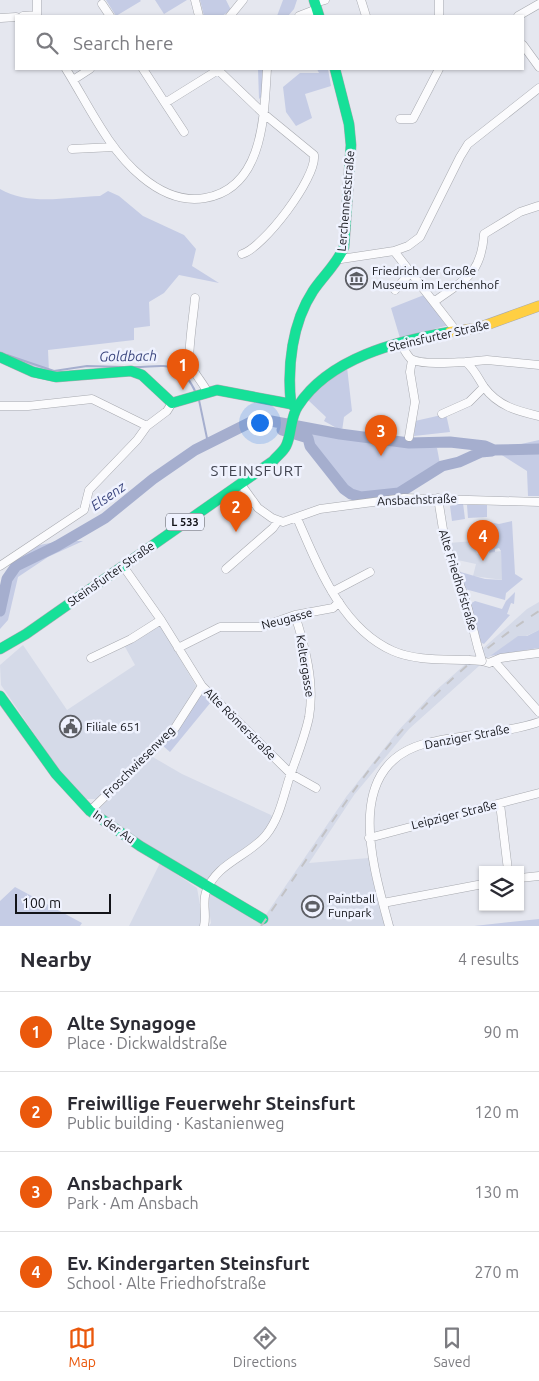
<!DOCTYPE html>
<html lang="en">
<head>
<meta charset="utf-8">
<style>
	body { margin:0; font-family:Ubuntu,sans-serif; background:#f2f2f3; color:#2b2b33 }
	.controls { position:absolute; right:15px; bottom:15px; display:grid; overflow:hidden; border-radius:0px; box-shadow:0 1px 4px #0004 }
	.controls button { width:45px; height:45px; display:grid; place-items:center; padding:0; border:0; border-bottom:1px solid #e1e1e2; background:#fff; color:#2b2b33; font:25px sans-serif }
	.scale { position:absolute; left:15px; bottom:12px; width:96px; box-sizing:border-box; padding-left:5px; border:2px solid #131419; border-top:0; font-size:14px; line-height:18px; white-space:nowrap; color:#131419; -webkit-text-stroke:4px #eff2fe; paint-order:stroke }
	.you { position:absolute; left:259px; top:422px; width:18px; height:18px; margin:-12px; border:4px solid #fff; border-radius:50%; background:#1a73e8; box-shadow:0 0 0 8px #1a73e833 }
	.badge { display:grid; place-items:center; width:32px; height:32px; border-radius:50%; background:#ea580c; color:#fff; font-size:16px; font-weight:700 }
	.pin { position:absolute; translate:-50% -41px; filter:drop-shadow(0 1px 2px #0008) }
	.pin::after { content:''; position:absolute; top:26px; width:18px; height:15px; background:inherit; clip-path:polygon(0 0,100% 0,50% 100%) }
	.list { margin:0; padding:0; list-style:none }
	h2 { display:flex; justify-content:space-between; align-items:center; height:65px; margin:0; padding:0 20px; font-size:21px }
	h2 small { font-size:16px; font-weight:400; color:#7c7c81 }
	.list li { display:grid; grid-template-columns:32px 1fr auto; gap:15px; align-items:center; box-sizing:border-box; height:80px; padding:0 20px; border-top:1px solid #e1e1e2 }
	.list b { display:block; font-size:19px; white-space:nowrap }
	.list p { margin:0; font-size:16px; white-space:nowrap; color:#7c7c81 }
	.list em { font-size:16px; font-style:normal; color:#7c7c81 }
	.icon { flex:none; width:28px; height:28px; fill:none; stroke:currentColor; stroke-width:2; stroke-linecap:round; stroke-linejoin:round }
	.map { position:relative; flex:none; width:539px; height:926px; overflow:hidden }
	.search { position:absolute; background:#fff; box-shadow:0 1px 4px #0004; left:15px; right:15px; top:15px; height:55px; display:flex; align-items:center; gap:12px; box-sizing:border-box; padding:0 18px; border-radius:0px; color:#7c7c81; font-size:19px }
	.sheet { height:385px; background:#fff }
	nav { display:flex; justify-content:space-around; align-items:center; box-sizing:border-box; height:70px; border-top:1px solid #e1e1e2; background:#fff; font-size:14px; color:#7c7c81 }
	nav a { display:grid; justify-items:center; gap:2px }
	nav .on { color:#ea580c }
	.map>svg:first-child { display:block }
	.built { fill:#d5dae8 }
	.green { fill:#c5cce5 }
	.lines { fill:none; stroke-linecap:round; stroke-linejoin:round }
	.stream { stroke:#a5aece; stroke-width:2 }
	.river { stroke:#a5aece; stroke-width:11 }
	.street-casing { stroke:#a7a9af; stroke-width:9 }
	.fast-casing { stroke:#a7a9af; stroke-width:11 }
	.slow-casing { stroke:#a7a9af; stroke-width:11 }
	.street { stroke:#fbfbfd; stroke-width:8 }
	.fast { stroke:#16e098; stroke-width:10 }
	.slow { stroke:#ffcf43; stroke-width:10 }
	.rail { stroke:#c2c2c5; stroke-width:2; stroke-dasharray:9 9; stroke-linecap:butt }
	.street-bridge-casing { stroke:#a7a9af; stroke-width:9; stroke-linecap:butt }
	.street-bridge { stroke:#fbfbfd; stroke-width:8 }
	.labels { text-anchor:middle; stroke-width:5; stroke-linejoin:round; paint-order:stroke }
	.shield { fill:#eff2fe; stroke:#55575e; stroke-width:1 }
	.shield-label { font-size:11px; font-weight:bold; fill:#131419 }
	.street-label { font-size:12px; fill:#131419; stroke:#eff2fe }
	.poi-label { font-size:12px; fill:#131419; stroke:#eff2fe; text-anchor:start }
	.water-label { font-size:14px; font-style:italic; fill:#3c477f; stroke:#eff2fe }
	.quarter-label { font-size:15px; letter-spacing:1px; fill:#424551; stroke:#eff2fe }
</style>
</head>
<body>
<div class="map">
<svg width="539" height="926" viewBox="0 0 539 926">
	<rect width="100%" height="100%" fill="#e5e7ef"/>
	<path class="built" d="M473 541 477 554 501 551 503 580 473 576 476 564 453 559 449 543Z
		M539 602V630L526 636 518 637 489 657 409 729 354 795 309 863 369 858 394 926H209L211 923 208 903 209 885 140 846 98 810 151 756 182 774 271 815 275 821 209 885 263 919 346 797 397 732 433 693 527 609Z
		M160 625 196 686 195 693 173 725 96 799H86L63 776 1 685 0 665 23 645 67 710 135 665 124 645Z
		M160 863 197 888 203 921 200 926H129Z"/>
	<path class="green" d="M106 0H140L141 1 116 16Z
		M155 0H187L164 14Z
		M200 0H226L231 10 222 16H204Z
		M283 0H297L294 9 288 16H277Z
		M258 69H263L262 96 259 99Z
		M317 69H328L331 86 305 94 312 118 296 126 286 112 283 87 300 73H319Z
		M0 189C29 206 68 197 100 196L108 191 119 196 143 216 184 235 196 249 192 266 219 283 179 275 164 293 149 302 150 326 134 328V340L48 350 49 372 31 367 0 353Z
		M424 295 449 325 400 338 391 308Z
		M347 367 352 411 344 417 342 431 324 421 326 417 308 400 310 396Z
		M446 414 450 432 414 436 415 421Z
		M306 429 345 437 437 448 440 464C411 485 390 502 352 492L307 435Z
		M539 440V496H528L527 471 494 450Z
		M463 503 465 519 452 521 450 506Z
		M467 505H487V517L468 518Z
		M484 521 499 524 512 521 515 574 523 579 506 593 505 600 465 589 457 571 485 579 502 580 501 551 499 548 495 549V552L489 553 488 546H486L484 529H486Z
		M62 541H83L48 557 18 577 8 620 0 629C0 599 0 562 31 548 40 544 52 543 62 541Z
		M515 592 514 604 511 603 507 614 510 615 484 644 480 642 470 604 475 601 502 609 506 601Z
		M539 630V648L490 656 518 636H527Z
		M202 693 211 702 170 752 162 745Z
		M15 887 82 923 80 926H0V901Z
		M539 919V926H474Z"/>
	<g class="lines">
		<path class="stream" d="M7 355 54 371 87 366 124 367
			M134 367C164 367 180 358 196 393
			M199 400 208 443"/>
		<path class="river" d="M282 430 308 438 310 446 344 489 351 494 361 497 399 493 442 466 459 462 481 452 492 451
			M0 611 7 579 16 566 57 546 105 518 153 479 195 450 251 422 271 421 340 434 409 443 450 442 485 446 494 450 539 449"/>
		<defs>
			<path id="street" d="M195 0 199 16
				M361 0 366 16
				M315 3 325 0
				M102 4 110 16
				M23 16 37 15
				M37 16V0
				M230 16 243 0
				M299 16 317 9
				M439 16V0
				M518 16 539 4
				M1 18 16 17
				M523 45 539 67
				M66 69C89 106 108 149 142 177 160 192 182 202 205 198 264 188 264 115 267 69
				M143 69 165 103
				M217 69 264 114 314 155C317 178 263 248 242 254
				M73 80 90 69
				M400 119H413L439 69
				M184 132 165 103 218 70
				M72 149 114 147
				M394 251 457 332
				M341 259 394 251 408 246 420 237 460 157 468 144 539 88
				M395 290 411 272
				M195 298C194 312 187 355 190 364 194 373 202 382 207 391
				M435 301C465 279 481 275 484 234L520 212 538 206
				M401 344C404 349 406 354 410 358 420 366 452 362 466 362 475 370 478 378 484 387 498 406 517 411 539 416
				M466 362 487 360 539 365
				M0 406H28L92 399 147 426
				M442 414 469 402 484 387
				M409 437 415 402 410 372 412 360
				M240 483 258 508 272 518 283 522 320 509 404 498 539 502
				M438 498 445 542 467 605 478 648
				M297 518C318 566 341 628 393 651 416 661 444 659 469 660
				M0 566 84 510 89 490 137 440 147 426 167 411 172 403
				M123 566 161 620 202 686 291 774 316 788
				M226 569 273 528 278 521
				M332 592 370 572
				M178 648 220 627H261L295 615 333 608 339 602
				M91 658 131 639 161 620
				M482 661 489 663 501 658 539 653
				M495 662 539 712
				M500 804 508 870
				M90 811 175 728 202 686
				M369 838 539 793
				M520 878 539 876
				M383 903 483 884
				M204 926C207 915 202 903 206 892 216 863 249 856 266 835 279 819 283 798 289 779 296 758 305 737 309 717 315 683 305 647 295 615
				M389 926C373 866 341 765 427 743 463 734 504 734 539 722"/>
			<path id="fast" d="M314 0 319 16
				M0 357 33 372 56 377 131 371 142 375 172 403 217 390 291 404
				M296 408 291 404C287 367 292 323 313 291 323 276 337 264 344 247L351 145 349 124 335 69
				M0 649 26 634 273 461C277 456 283 452 286 446 292 434 290 417 298 406 329 358 397 341 450 332
				M0 696 56 774 90 811 140 846 263 919"/>
			<path id="slow" d="M450 332 478 328 539 306"/>
		</defs>
		<use href="#street" class="street-casing"/>
		<use href="#fast" class="fast-casing"/>
		<use href="#slow" class="slow-casing"/>
		<use href="#street" class="street"/>
		<use href="#fast" class="fast"/>
		<use href="#slow" class="slow"/>
		<path class="rail" d="M261 926C289 886 315 846 343 806 395 730 462 661 539 611"/>
		<defs>
			<path id="street-bridge" d="M469 660 482 661 478 648"/>
		</defs>
		<use href="#street-bridge" class="street-bridge-casing"/>
		<use href="#street-bridge" class="street-bridge"/>
	</g>
	<defs>
		<symbol id="museum-ring" viewBox="-11 -11 22 22"><circle r="9.5" fill="#eff2fe" stroke="#5c5e64" stroke-width="1.5"/><path d="M0-6L6-3V-2H-6V-3ZM-5-1h2V3h-2ZM-1-1h2V3h-2ZM3-1h2V3H3ZM-6 4H6V6H-6Z" fill="#5c5e64"/></symbol>
		<symbol id="civic-ring" viewBox="-11 -11 22 22"><circle r="9.5" fill="#eff2fe" stroke="#5c5e64" stroke-width="1.5"/><path d="M-.6-6.5H3V-4.5H.6V-3L4-1V1h2V6H-6V1h2V-1L-.6-3ZM-1.2 2.5V6h2.4V2.5Z" fill="#5c5e64"/></symbol>
		<symbol id="stadium-ring" viewBox="-11 -11 22 22"><circle r="9.5" fill="#eff2fe" stroke="#5c5e64" stroke-width="1.5"/><path d="M0-5a6.5 5 0 1 0 0 10a6.5 5 0 1 0 0-10ZM-3.5-1.8h7v3.6h-7Z" fill="#5c5e64"/></symbol>
	</defs>
	<g fill-rule="evenodd">
		<use href="#museum-ring" x="344" y="266" width="25" height="25"/>
		<use href="#civic-ring" x="58" y="714" width="25" height="25"/>
		<use href="#stadium-ring" x="300" y="894" width="25" height="25"/>
	</g>
	<g class="labels">
		<rect class="shield" x="166" y="513.5" width="38" height="17" rx="4"/>
		<g class="shield-label">
			<text x="185" y="526">L 533</text>
		</g>
		<g class="street-label">
			<text transform="translate(346 201) rotate(-85)" y="4">Lerchenneststraße</text>
			<text transform="translate(439 336) rotate(-13)" y="4">Steinsfurter Straße</text>
			<text transform="translate(417 500) rotate(-2)" y="4">Ansbachstraße</text>
			<text transform="translate(111 574) rotate(-35)" y="4">Steinsfurter Straße</text>
			<text transform="translate(458 580) rotate(73)" y="4">Alte Friedhofstraße</text>
			<text transform="translate(287 619) rotate(-15)" y="4">Neugasse</text>
			<text transform="translate(305 666) rotate(81)" y="4">Keltergasse</text>
			<text transform="translate(240 724) rotate(45)" y="4">Alte Römerstraße</text>
			<text transform="translate(467 737) rotate(-11)" y="4">Danziger Straße</text>
			<text transform="translate(139 762) rotate(-45)" y="4">Froschwiesenweg</text>
			<text transform="translate(454 815) rotate(-14)" y="4">Leipziger Straße</text>
			<text transform="translate(114 827) rotate(35)" y="4">In der Au</text>
		</g>
		<g class="poi-label">
			<text x="372" y="275">Friedrich der Große<tspan x="372" dy="14">Museum im Lerchenhof</tspan></text>
			<text x="86" y="731">Filiale 651</text>
			<text x="328" y="903">Paintball<tspan x="328" dy="14">Funpark</tspan></text>
		</g>
		<g class="water-label">
			<text transform="translate(128 356) rotate(-1)" y="5">Goldbach</text>
			<text transform="translate(108 496) rotate(-35)" y="5">Elsenz</text>
		</g>
		<g class="quarter-label">
			<text x="257" y="476">STEINSFURT</text>
		</g>
	</g>
</svg>
<div class="controls">
<button><svg class="icon" aria-label="layers" viewBox="0 0 24 24"><path d="M12 4l9 5-9 5-9-5zM3 14l9 5 9-5"/></svg></button>
</div>
<div class="scale">100 m</div>
<div class="you"></div>
<div class="pin badge" style="left:183px;top:390px">1</div>
<div class="pin badge" style="left:236px;top:532px">2</div>
<div class="pin badge" style="left:381px;top:456px">3</div>
<div class="pin badge" style="left:483px;top:561px">4</div>
<div class="search"><svg class="icon" aria-label="search" viewBox="0 0 24 24"><circle cx="10" cy="10" r="6"/><path d="M15 15l6 6"/></svg>Search here</div>
</div>
<section class="sheet">
<h2>Nearby<small>4 results</small></h2>
<ul class="list">
<li><span class="badge">1</span><div><b>Alte Synagoge</b><p>Place · Dickwaldstraße</p></div><em>90 m</em></li>
<li><span class="badge">2</span><div><b>Freiwillige Feuerwehr Steinsfurt</b><p>Public building · Kastanienweg</p></div><em>120 m</em></li>
<li><span class="badge">3</span><div><b>Ansbachpark</b><p>Park · Am Ansbach</p></div><em>130 m</em></li>
<li><span class="badge">4</span><div><b>Ev. Kindergarten Steinsfurt</b><p>School · Alte Friedhofstraße</p></div><em>270 m</em></li>
</ul>
</section>
<nav>
<a class="on"><svg class="icon" aria-label="map" viewBox="0 0 24 24"><path d="M3 6l6-2 6 2 6-2v14l-6 2-6-2-6 2zM9 4v14M15 6v14"/></svg>Map</a>
<a><svg class="icon" aria-label="directions" viewBox="0 0 24 24"><path d="M12 3l9 9-9 9-9-9zM9 14v-3h6M13 9l2 2-2 2"/></svg>Directions</a>
<a><svg class="icon" aria-label="saved" viewBox="0 0 24 24"><path d="M7 4h10v16l-5-4-5 4z"/></svg>Saved</a>
</nav>
</body>
</html>
